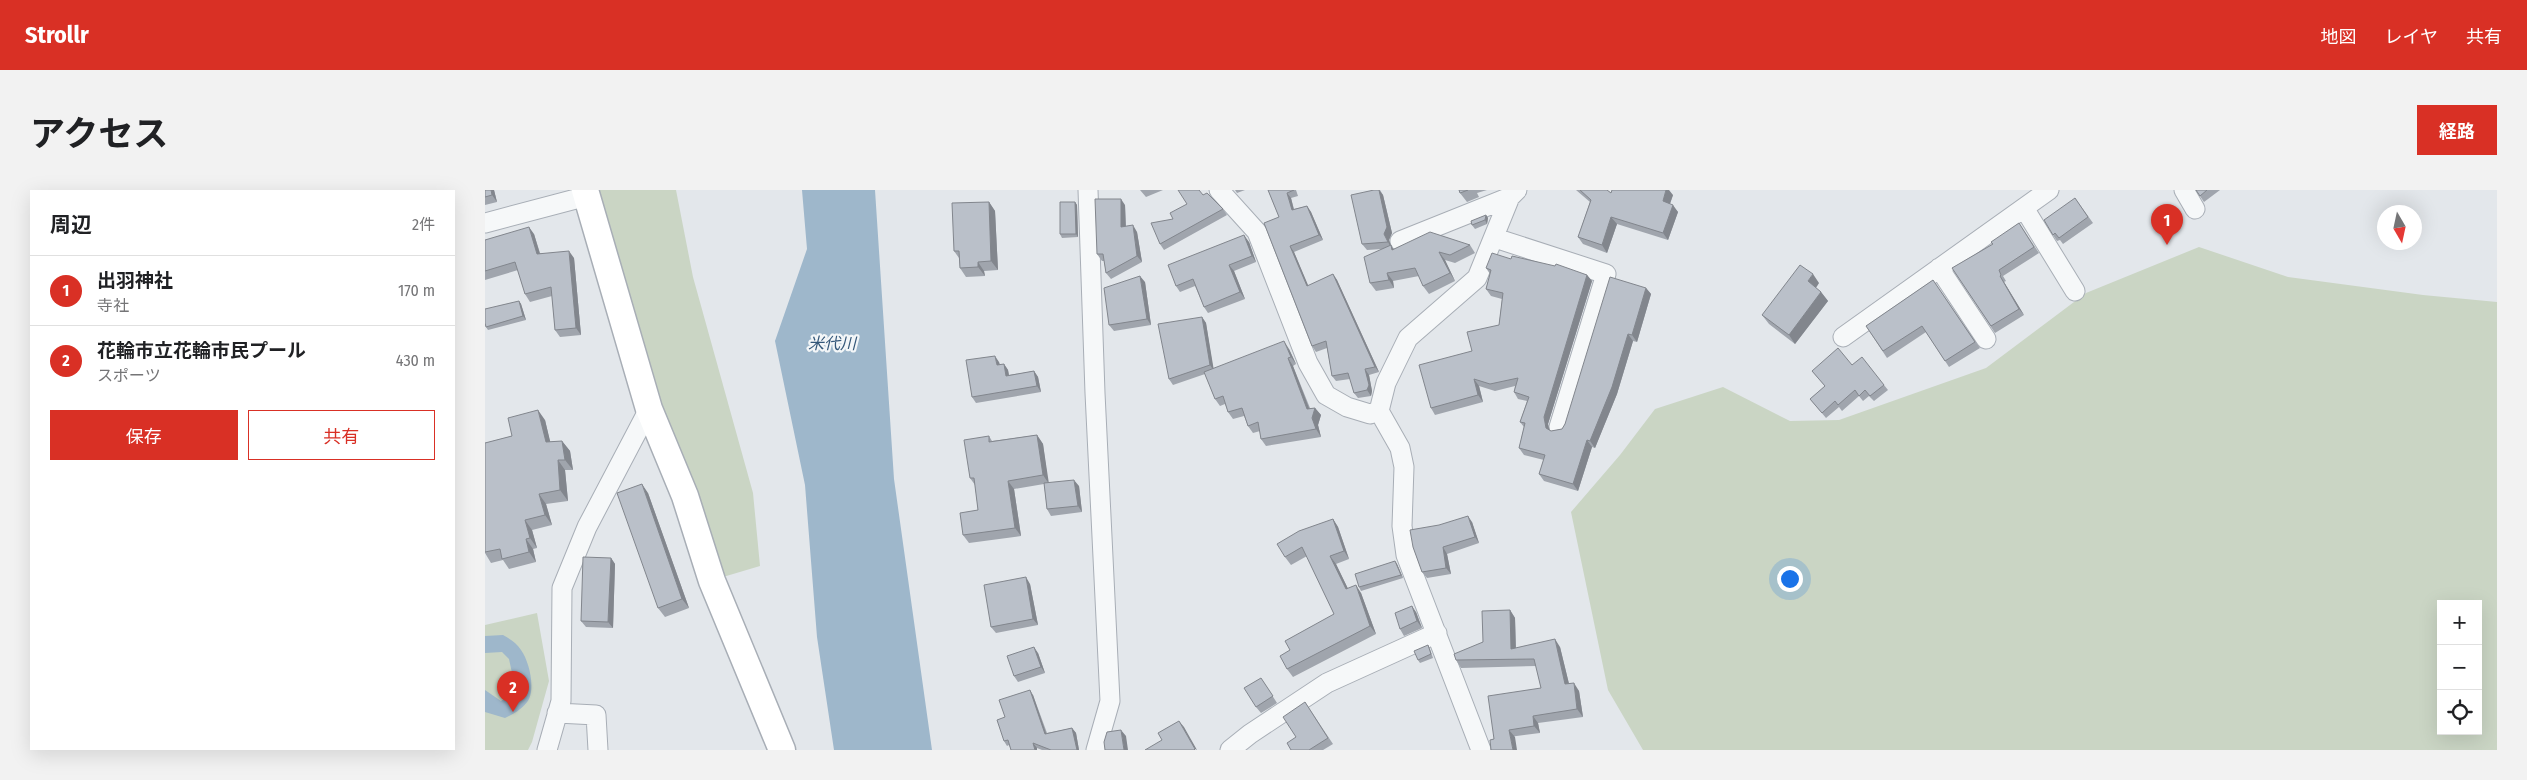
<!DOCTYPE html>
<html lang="ja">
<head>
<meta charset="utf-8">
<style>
	body { margin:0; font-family:"Fira Sans Condensed","Noto Sans JP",sans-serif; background:#f2f2f2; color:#202124 }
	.controls { position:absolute; right:15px; bottom:15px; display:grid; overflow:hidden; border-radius:0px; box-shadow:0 5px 20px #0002 }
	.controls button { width:45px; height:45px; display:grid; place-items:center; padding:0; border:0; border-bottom:1px solid #e0e0e0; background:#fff; color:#202124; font:25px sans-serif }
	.compass { position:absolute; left:1892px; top:15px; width:45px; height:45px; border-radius:50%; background:#fff; box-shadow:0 5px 20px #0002; rotate:171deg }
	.you { position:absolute; left:1304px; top:388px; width:18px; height:18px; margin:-12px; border:4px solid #fff; border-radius:50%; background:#1a73e8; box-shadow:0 0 0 8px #1a73e833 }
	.badge { display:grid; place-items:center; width:32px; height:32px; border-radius:50%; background:#d93025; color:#fff; font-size:16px; font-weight:700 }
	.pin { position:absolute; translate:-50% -41px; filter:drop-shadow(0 1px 2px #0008) }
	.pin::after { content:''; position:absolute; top:26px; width:18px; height:15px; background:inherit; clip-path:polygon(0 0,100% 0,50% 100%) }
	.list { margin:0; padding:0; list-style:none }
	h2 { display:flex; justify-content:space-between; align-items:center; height:65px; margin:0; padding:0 20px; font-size:21px }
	h2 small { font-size:16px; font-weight:400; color:#757577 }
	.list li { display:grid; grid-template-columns:32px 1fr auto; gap:15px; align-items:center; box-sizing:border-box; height:70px; padding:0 20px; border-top:1px solid #e0e0e0 }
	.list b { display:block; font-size:19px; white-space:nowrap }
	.list p { margin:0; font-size:16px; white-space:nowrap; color:#757577 }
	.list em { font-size:16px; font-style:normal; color:#757577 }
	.actions { display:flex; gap:10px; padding:15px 20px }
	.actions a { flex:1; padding:11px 0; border:1px solid #d93025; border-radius:0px; text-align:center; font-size:18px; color:#d93025 }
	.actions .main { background:#d93025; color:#fff }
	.icon { flex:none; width:28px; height:28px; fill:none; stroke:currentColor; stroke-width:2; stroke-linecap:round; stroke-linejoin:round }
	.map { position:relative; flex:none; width:2012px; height:560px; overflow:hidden; border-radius:0px }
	header { display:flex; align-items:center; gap:30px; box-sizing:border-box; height:70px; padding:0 25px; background:#d93025; color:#fff }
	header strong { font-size:24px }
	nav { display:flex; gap:28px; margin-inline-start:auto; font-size:18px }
	.intro { display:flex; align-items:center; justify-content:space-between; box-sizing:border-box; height:120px; padding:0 30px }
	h1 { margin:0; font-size:35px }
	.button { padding:12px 22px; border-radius:0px; background:#d93025; color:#fff; font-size:18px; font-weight:700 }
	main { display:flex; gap:30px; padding:0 30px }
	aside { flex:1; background:#fff; border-radius:0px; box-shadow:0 5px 20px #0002 }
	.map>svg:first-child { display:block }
	.green { fill:#cad5c4; fill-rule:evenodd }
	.water { fill:#9eb7cb }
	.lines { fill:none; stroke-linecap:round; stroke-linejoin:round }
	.street-casing { stroke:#a8aeb6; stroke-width:21 }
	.secondary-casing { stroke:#a8aeb6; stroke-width:29 }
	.street { stroke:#f6f8f9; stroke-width:19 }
	.secondary { stroke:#fff; stroke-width:26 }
	.wall { fill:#a0a5ad }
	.shaded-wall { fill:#82868d }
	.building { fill:#bac0c9; stroke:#82868d }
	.labels { text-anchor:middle; stroke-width:4.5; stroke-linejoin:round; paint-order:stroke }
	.water-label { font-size:16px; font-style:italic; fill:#345779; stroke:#f3f6f8 }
</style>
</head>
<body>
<header>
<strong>Strollr</strong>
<nav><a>地図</a><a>レイヤ</a><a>共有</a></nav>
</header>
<div class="intro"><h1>アクセス</h1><a class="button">経路</a></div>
<main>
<aside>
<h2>周辺<small>2件</small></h2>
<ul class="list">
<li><span class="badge">1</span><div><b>出羽神社</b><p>寺社</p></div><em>170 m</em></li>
<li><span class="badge">2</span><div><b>花輪市立花輪市民プール</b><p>スポーツ</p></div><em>430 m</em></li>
</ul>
<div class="actions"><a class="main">保存</a><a>共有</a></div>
</aside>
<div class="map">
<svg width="2012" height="560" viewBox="0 0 2012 560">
	<rect width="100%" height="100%" fill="#e3e7eb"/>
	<path class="green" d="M113 0H191L208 87 268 303 275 376 238 387 173 205Z
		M1714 57 1803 87 1938 105 2012 112V560H1158L1123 500 1086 322 1135 265 1170 219 1238 197 1305 231 1354 230 1501 178 1601 103ZM1956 414H1993V541H1956Z
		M52 423 64 491 47 552 43 560H0V435Z"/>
	<path class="water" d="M317 0H390L409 289 447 560H349L332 447 320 295 290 151 322 59Z
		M18 445C25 449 32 453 36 460 44 471 50 496 44 509 39 518 29 524 20 528L0 522V500L16 511 26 504 30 497 24 469 17 462 0 463V446Z"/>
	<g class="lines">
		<defs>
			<path id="street" d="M603 0 610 203 625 511 611 560
				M734 0 772 42 823 173 841 205 862 217 885 224 894 221
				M1699 0 1710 19
				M1539 18 1590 101
				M0 33 102 6
				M1010 48 1121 84 1074 237
				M915 51 1025 7
				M1454 78 1501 149
				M1358 147 1564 0
				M72 523 111 525 113 560
				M62 560 76 511 77 398 102 337 164 219
				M745 560 765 544 842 493 952 443
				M996 560 921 365 917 336 919 277 915 258 894 221 901 193 923 148 992 88 1025 7 1032 0"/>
			<path id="secondary" d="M100 0 164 219 200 306 227 391 297 560"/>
		</defs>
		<use href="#street" class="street-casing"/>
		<use href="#secondary" class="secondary-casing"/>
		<use href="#street" class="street"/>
		<use href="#secondary" class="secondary"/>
	</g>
	<path class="wall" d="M0 0H9L12 12 0 15Z
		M655 0H678L661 7Z
		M750 0H760L752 3Z
		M783 0H811L813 6 806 8 809 19 822 16 826 22 838 50 809 62 823 96 848 84 852 90 894 182 884 185 887 201 886 206 873 208 869 203 865 189 851 191 847 186 842 158 831 162 827 156 794 27Z
		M889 0H895L898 5 907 43 904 50 906 55 909 60 985 55 990 63 970 73 960 70 970 91 944 104 938 96 934 86 908 91 909 98 891 101 885 93 897 59 882 60 877 54Z
		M974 0H1002L992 3 994 7 982 12 975 3Z
		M1091 0H1122L1126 3 1188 5 1185 14 1193 22 1183 50 1132 34 1122 63 1098 54 1093 47 1105 12Z
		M1711 0H1735L1719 12Z
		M718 5 738 19 742 25 679 60 675 54 688 29Z
		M1590 8 1608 33 1578 54 1575 50 1572 51 1568 45Z
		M504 12 510 21 513 80 499 81 500 86 481 87 475 78 474 68 469 61Z
		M590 12 592 15 593 47 577 48 575 44Z
		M640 15 641 37 652 42 657 72 626 89 621 83 619 71H617L612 64Z
		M1001 25 1003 28 1002 34 990 39 987 35Z
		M1534 33 1554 63 1518 86 1521 91 1519 92 1539 125 1510 143 1467 78 1508 54Z
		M49 44 55 63 89 68 96 145 75 147 70 140 67 106 45 112 40 104 33 80 0 90V50Z
		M764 52 771 72 749 81 760 109 723 123 719 117 710 96 695 102 691 96Z
		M1026 69 1102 85 1107 91 1063 234 1065 240 1066 241 1077 239 1161 98 1166 104 1152 152 1148 151 1132 204 1110 258 1107 257 1093 301 1059 291 1054 284 1059 270 1039 265 1034 258 1039 237 1035 232 1042 211 1033 209 1029 202 1030 196 1010 201 994 196 998 212 950 225 946 218 987 161 1014 135 1017 109 1006 106 1001 99 1005 84 1001 78Z
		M1448 90 1495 158 1464 177 1441 142 1402 168 1381 136Z
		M660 92 666 135 629 141 624 135Z
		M1334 93 1331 98 1336 102 1343 111 1310 154 1284 134 1277 125Z
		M34 111 36 114 41 130 3 140 1 137Z
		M717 127 721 133 728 179 804 159 811 174 808 176 825 218H830L836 225 833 235 836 247 781 256 776 249 775 241 768 243 763 236 759 226 748 229 743 222 740 214 735 216 730 209 720 184 688 195 684 189Z
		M514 172 515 175 519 174 523 180 524 185 549 181 553 187 556 202 491 213 487 207Z
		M1367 175 1399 195 1403 200 1389 211 1384 206 1378 211 1374 206 1357 221 1354 217 1341 228 1325 209 1340 196 1327 181Z
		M60 230 65 252 77 251 85 261 88 280H80L83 311 61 314 67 335 47 340 52 358 48 359 51 372 24 379 18 370 6 373 0 363V253L27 246Z
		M552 245 558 254 563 293 594 296 597 322 566 326 562 319 559 294 529 299 536 346 484 353 478 345 493 320 490 295 485 288 504 246 507 251Z
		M163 303 204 418 180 427 173 418Z
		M848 329 853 337 864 369 851 374 863 399 876 403 891 444 808 487 802 479 805 460 849 424 822 366 806 375 800 367Z
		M987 332 994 353 962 364 966 384 942 388 937 382 928 357Z
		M126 368 130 374 128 438 101 437 96 431Z
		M910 371 912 374 918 388 876 401 874 397Z
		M545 394 553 435 511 443 506 437Z
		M1025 420 1030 428 1031 458 1075 457 1084 494 1094 501 1098 527 1053 533 1055 543 1009 549 1056 498 1051 476 976 478 971 470 998 452Z
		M931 422 937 438 919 446 915 439Z
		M943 455 945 459 948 468 935 473 933 470Z
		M553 463 560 483 533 492 529 486Z
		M776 488 792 513 776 523 771 517Z
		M548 505 562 543 587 538 591 543 594 560H557L552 558V560H526L524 555 522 556 519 551Z
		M820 512 848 554 838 560H806L811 547Z"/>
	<path class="shaded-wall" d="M6 0H9L12 12 7 5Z
		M894 0 898 5 907 43 904 50 906 56 911 63 907 60 899 44Z
		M1181 0H1184L1188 5 1183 19 1178 11Z
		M802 3 806 8 810 25 807 20Z
		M636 9 640 15 641 44 636 37Z
		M504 12 510 21 513 80 506 71Z
		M590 12 592 15 593 47 591 44Z
		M1188 15 1193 22 1183 50 1178 43Z
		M822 16 826 22 838 50 834 45Z
		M1001 25 1003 28 1002 34 1000 30Z
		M1126 27 1132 34 1122 63 1117 55Z
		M648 35 652 42 657 72 652 66Z
		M44 37 49 44 57 71 52 64Z
		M759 45 764 52 771 72 767 66Z
		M805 56 809 62 826 102 822 96Z
		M84 61 89 68 96 145 91 138Z
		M954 62 960 70 970 91 965 83Z
		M493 72 499 81 500 86 493 77Z
		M744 75 749 81 760 109 755 102Z
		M902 83 908 91 909 98 904 90Z
		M848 84 852 90 894 182 890 177Z
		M1328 84 1334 93 1329 100 1323 91Z
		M1102 85 1107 91 1063 234 1065 244 1061 238 1059 227Z
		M655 86 660 92 666 135 662 129Z
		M1515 86 1519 92 1539 125 1534 119Z
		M1161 98 1166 104 1152 152 1147 145Z
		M1336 102 1343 111 1310 154 1304 145Z
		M34 111 36 114 41 130 38 126Z
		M717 127 721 133 729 181 725 175Z
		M1143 144 1148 151 1132 204 1110 258 1105 251Z
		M799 151 804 159 811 174 806 167Z
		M510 166 514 172 516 181 512 175Z
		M803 168 808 176 827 226 822 219Z
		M519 174 523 180 525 192 521 186Z
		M880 179 884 185 887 201 886 206 882 200Z
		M549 181 553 187 556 202 552 196Z
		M989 189 994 196 998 212 993 205Z
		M830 218 836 225 833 235 836 247 831 239 827 228Z
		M53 220 60 230 68 263 61 252Z
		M552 245 558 254 564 294 558 285Z
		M1102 250 1107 257 1093 301 1088 294Z
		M77 251 85 261 88 280 80 270Z
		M73 270 80 280 83 311 75 300Z
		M589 290 594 296 597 322 593 316Z
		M523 291 529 299 536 346 530 338Z
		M157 294 163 303 204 418 197 409Z
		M54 304 61 314 67 335 60 325Z
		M983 326 987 332 994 353 990 347Z
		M848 329 853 337 864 369 859 361Z
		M40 330 47 340 52 358 45 348Z
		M41 349 48 359 51 372 44 362Z
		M958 357 962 364 966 384 961 378Z
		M845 366 851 374 867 407 861 399Z
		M126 368 130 374 128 438 123 432Z
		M910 371 912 374 918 388 916 385Z
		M541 387 545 394 553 435 548 429Z
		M871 395 876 403 891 444 885 436Z
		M927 416 931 422 937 438 932 431Z
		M1025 420 1030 428 1031 467 1026 459Z
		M1070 449 1075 457 1086 502 1080 494Z
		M549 457 553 463 560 483 556 477Z
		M1089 493 1094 501 1098 527 1092 519Z
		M545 500 548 505 563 549 560 544Z
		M1048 526 1053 533 1055 543 1049 536Z
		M694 531 699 537 712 560 710 559Z
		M587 538 591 543 594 560H592Z
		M636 540 641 546 643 560H639Z
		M1024 540 1030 547 1032 560H1028Z
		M548 553 552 558V560H550Z"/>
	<path class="building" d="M0 0H6L7 5 0 7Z
		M693 0H714L718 5 722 3 738 19 675 54 666 33 688 29 685 23 702 14Z
		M783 0H809L802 3 807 20 822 16 834 45 805 56 822 96 848 84 890 177 880 179 884 195 882 200 869 203 863 183 847 186 841 151 827 156 779 33 794 27Z
		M889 0H894L902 37 899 44 903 52 877 54 866 5Z
		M974 0H983L975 3Z
		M1095 0H1122L1126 3 1127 0H1181L1178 11 1188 15 1178 43 1126 27 1117 55 1093 47 1106 10Z
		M1711 0H1722L1715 6Z
		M1590 8 1603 27 1574 48 1570 43 1568 45 1559 30Z
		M610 9H636V37L648 35 652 66 621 83 618 64H612Z
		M504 12 506 71 493 72V77L475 78 474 61H469L467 13Z
		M575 12H590L591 44H575Z
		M1001 25 1000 30 987 35 986 31Z
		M1534 33 1549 57 1514 80 1516 85 1515 86 1534 119 1506 136 1467 78 1508 54 1506 52Z
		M44 37 52 64 84 61 91 138 70 140 66 97 40 104 30 72 0 81V50Z
		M945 42 985 55 965 65 954 62 965 83 938 96 930 78 902 83 904 90 885 93 879 67 906 55 907 60Z
		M759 45 767 66 744 75 755 102 719 117 708 89 691 96 683 75Z
		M1007 63 1026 69 1027 66 1070 76 1071 74 1102 85 1059 227 1061 238 1066 241 1077 239 1080 234 1125 87 1161 98 1147 145 1143 144 1127 197 1105 251 1102 250 1088 294 1054 284 1060 265 1034 258 1040 233 1035 232 1044 207 1029 202 1033 188 1005 194 989 189 993 205 946 218 934 175 987 161 982 142 1014 135 1018 103 1001 99 1006 80 1001 78Z
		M1315 75 1328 84 1323 91 1336 102 1304 145 1277 125Z
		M655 86 662 129 624 135 619 98Z
		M1448 90 1490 152 1460 171 1437 136 1398 161 1381 136Z
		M34 111 38 126 1 137 0 133V119Z
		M717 127 725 175 684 189 673 134Z
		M799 151 806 167 803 168 822 219 830 218 827 228 831 239 776 249 773 232 763 236 757 218 743 222 738 206 730 209 719 182Z
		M1353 158 1367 175 1377 167 1399 195 1385 206 1380 200 1374 206 1370 200 1353 215 1350 211 1337 223 1325 209 1340 196 1327 181Z
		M510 166 512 175 519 174 521 186 549 181 552 196 487 207 481 170Z
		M53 220 61 252 77 251 80 270H73L75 300 54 304 60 325 40 330 45 348 41 349 44 362 17 369 15 359 0 362V253L27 246 23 228Z
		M552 245 558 285 523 291 530 338 478 345 475 323 493 320 489 288H485L479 250 504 246V252Z
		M589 290 593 316 562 319 559 293Z
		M157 294 197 409 173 418 132 303Z
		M983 326 990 347 958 357 961 378 937 382 928 357 925 340 954 335Z
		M848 329 859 361 845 366 861 399 871 395 885 436 802 479 795 466 805 460 800 451 849 424 817 357 800 367 792 354 814 341Z
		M98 367 126 368 123 432 96 431Z
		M910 371 916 385 874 397 870 384Z
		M541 387 548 429 506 437 499 395Z
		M927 416 932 431 915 439 910 423Z
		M1025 420 1026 459 1070 449 1080 494 1089 493 1092 519 1048 526 1049 536 1024 540 1028 560H1006L1005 550 1009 549 1003 506 1056 498 1049 469 971 470 969 464 998 452 997 421Z
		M943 455 946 464 933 470 929 461Z
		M549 457 556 477 529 486 522 466Z
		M776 488 788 506 771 517 759 498Z
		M545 500 560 544 587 538 592 560H566L548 553 550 560H526L523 550 519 551 512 530 520 527 514 510Z
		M820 512 843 548 824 560H806L802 553 811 547 798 527Z
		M694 531 710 559 709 560H660L677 550 673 543Z
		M636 540 639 560H620L619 552 622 542Z"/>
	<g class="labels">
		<g class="water-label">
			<text x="347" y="159">米代川</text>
		</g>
	</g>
</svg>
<div class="controls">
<button>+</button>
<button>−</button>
<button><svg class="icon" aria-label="locate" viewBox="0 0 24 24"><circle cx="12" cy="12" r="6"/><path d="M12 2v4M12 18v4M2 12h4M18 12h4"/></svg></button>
</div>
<svg class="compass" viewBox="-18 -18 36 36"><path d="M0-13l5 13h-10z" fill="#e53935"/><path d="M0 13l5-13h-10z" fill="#757577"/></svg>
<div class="you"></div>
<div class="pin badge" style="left:1682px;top:55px">1</div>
<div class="pin badge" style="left:28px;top:522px">2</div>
</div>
</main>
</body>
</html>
